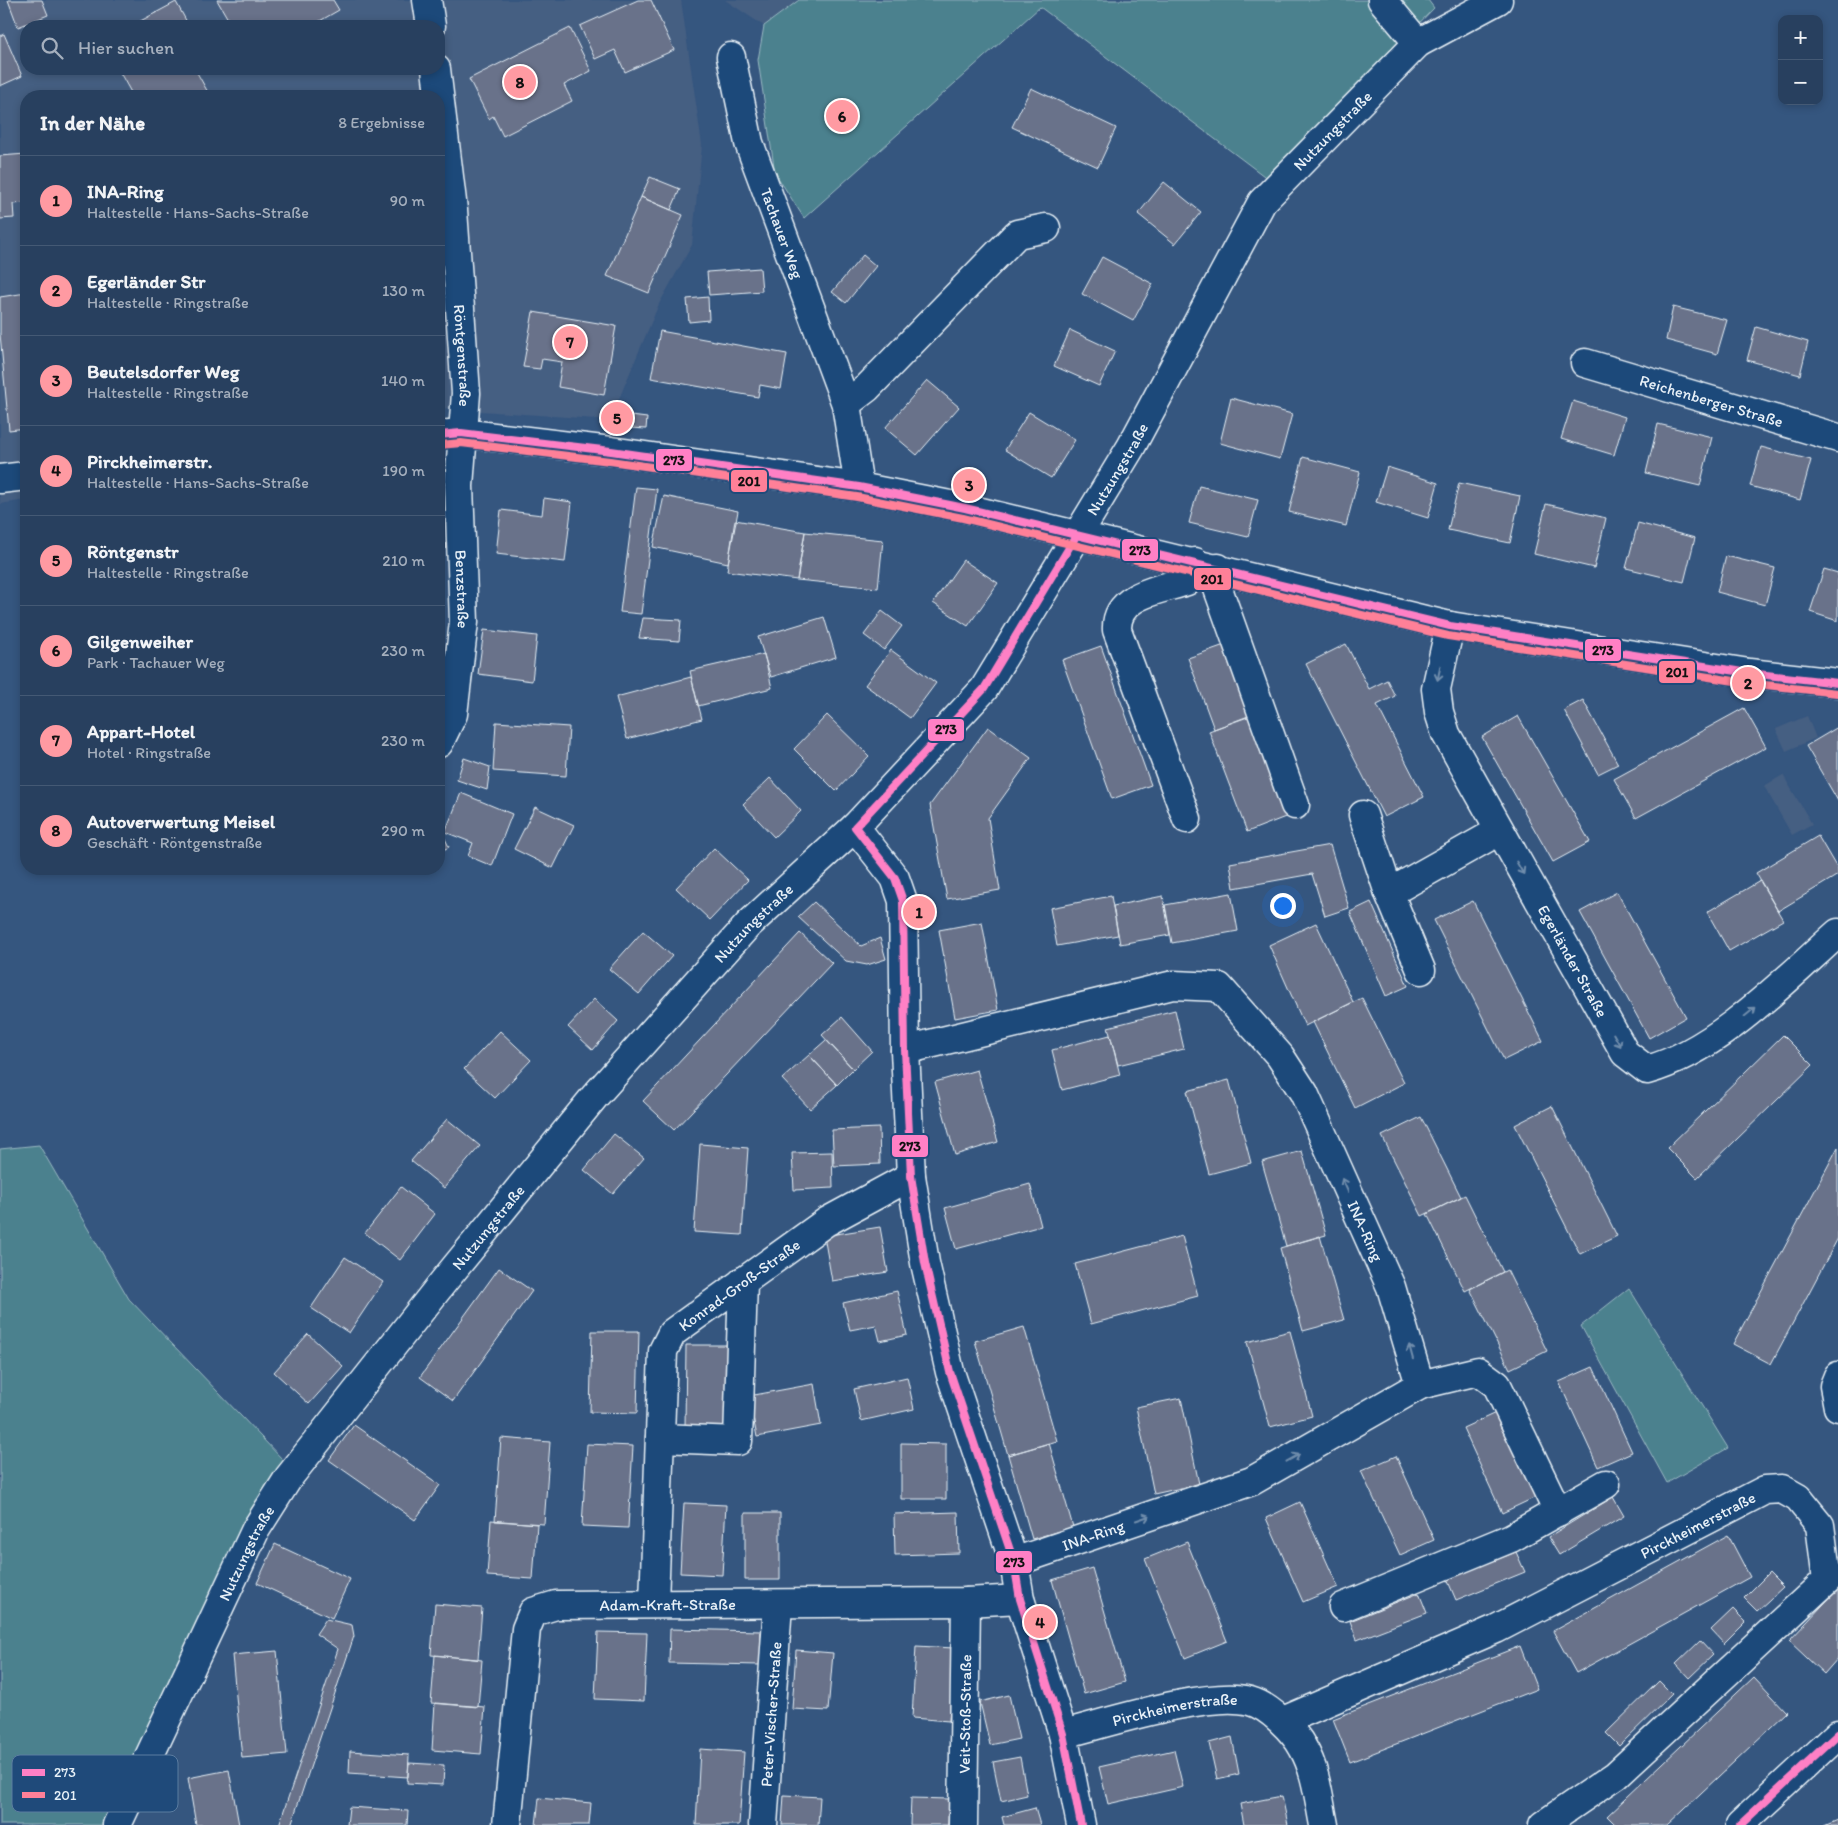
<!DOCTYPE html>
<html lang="de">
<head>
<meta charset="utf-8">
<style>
	body { margin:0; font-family:Itim,sans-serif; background:#344b68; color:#f1f3f6 }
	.controls { position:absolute; right:15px; top:15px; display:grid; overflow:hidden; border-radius:10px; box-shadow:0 2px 8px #0003 }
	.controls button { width:45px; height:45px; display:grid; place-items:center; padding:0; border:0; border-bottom:1px solid #445974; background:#28405f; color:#f1f3f6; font:25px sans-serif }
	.you { position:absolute; left:1282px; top:905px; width:18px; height:18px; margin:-12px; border:4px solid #fff; border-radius:50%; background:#1a73e8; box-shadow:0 0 0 8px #1a73e833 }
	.badge { display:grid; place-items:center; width:32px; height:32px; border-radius:50%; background:#ff9aa2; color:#111; font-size:16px; font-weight:700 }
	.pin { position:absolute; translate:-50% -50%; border:2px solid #fff; box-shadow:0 1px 5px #0006 }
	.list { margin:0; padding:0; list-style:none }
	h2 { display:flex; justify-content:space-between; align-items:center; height:65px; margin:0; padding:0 20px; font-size:21px }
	h2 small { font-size:16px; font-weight:400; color:#a5afbd }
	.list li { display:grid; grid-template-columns:32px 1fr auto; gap:15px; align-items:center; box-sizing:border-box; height:90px; padding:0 20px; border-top:1px solid #445974 }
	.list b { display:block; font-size:19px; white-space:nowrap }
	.list p { margin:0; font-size:16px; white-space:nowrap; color:#a5afbd }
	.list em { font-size:16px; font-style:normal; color:#a5afbd }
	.icon { flex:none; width:28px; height:28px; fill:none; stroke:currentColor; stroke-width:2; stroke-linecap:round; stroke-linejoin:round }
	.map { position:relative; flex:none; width:1838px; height:1825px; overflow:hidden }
	.search { position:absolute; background:#28405f; box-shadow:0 2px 8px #0003; left:20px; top:20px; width:425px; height:55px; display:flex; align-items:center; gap:12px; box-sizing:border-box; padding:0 18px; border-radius:20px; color:#a5afbd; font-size:19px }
	.panel { position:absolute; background:#28405f; box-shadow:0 2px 8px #0003; left:20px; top:90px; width:425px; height:785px; border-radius:20px }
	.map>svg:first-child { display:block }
	.built { fill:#455e82; fill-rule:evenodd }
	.green { fill:#4c818e; stroke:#9ab9c3 }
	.building { fill:#69728a; stroke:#e8f1f8 }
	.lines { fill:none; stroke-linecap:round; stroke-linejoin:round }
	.minor-casing { stroke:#e8f1f8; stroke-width:31 }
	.minor { stroke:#1f4a7a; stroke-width:28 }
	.bus-1-casing { stroke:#1f4a7a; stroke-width:11 }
	.bus-2-casing { stroke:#1f4a7a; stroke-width:11 }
	.bus-1 { stroke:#ff80c5; stroke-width:8 }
	.bus-2 { stroke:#ff8098; stroke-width:8 }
	.oneway { stroke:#6f8dac }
	.labels { text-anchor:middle; stroke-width:4; stroke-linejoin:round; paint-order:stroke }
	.street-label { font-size:16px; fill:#e8f1f8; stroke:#1f4a7a }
	.key { fill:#1f4a7a; stroke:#5b7ca0; stroke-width:1 }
	.key-label { font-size:14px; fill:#e8f1f8 }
	.line-badge { stroke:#1f4a7a; stroke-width:2 }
	.pale-badge-label { font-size:14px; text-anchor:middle; font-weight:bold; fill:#111 }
</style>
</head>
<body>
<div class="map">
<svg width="1838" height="1825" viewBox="0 0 1838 1825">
	<rect width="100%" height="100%" fill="#35567f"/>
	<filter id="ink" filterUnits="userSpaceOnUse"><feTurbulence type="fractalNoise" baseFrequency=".02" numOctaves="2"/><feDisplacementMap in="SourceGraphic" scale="10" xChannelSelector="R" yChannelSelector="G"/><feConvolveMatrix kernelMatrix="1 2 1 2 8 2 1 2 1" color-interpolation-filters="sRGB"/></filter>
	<g filter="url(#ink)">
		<path class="built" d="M0 0H681L702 145 692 245 659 304 610 420 439 408V96H26V500L0 504ZM26 26H439V69H26Z
			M725 0H799L764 26Z
			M1807 716 1816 738 1786 751 1776 729Z
			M1783 775 1812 824 1792 835 1764 786Z"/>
		<path class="green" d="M799 0H1428L1434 8 1268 179 1040 7 804 218 775 173 758 60 764 26Z
			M39 1145 129 1299 284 1461 102 1825H0V1149Z
			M1629 1288 1728 1448 1667 1483 1581 1326Z"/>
		<path class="building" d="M8 0H42L48 15 18 27Z
			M217 0H333L339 10 311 26H232Z
			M638 0H651L674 50 625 72 615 50 595 59 580 26Z
			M176 2 189 26H131Z
			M570 28 591 71 564 85 572 101 503 136 493 116 489 119 469 79Z
			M4 34 22 76 0 86V36Z
			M118 69H195L210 96H149L146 92 139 96H133Z
			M1031 88 1116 128 1098 167 1012 127Z
			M26 154V203L13 204 14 218 0 219V156Z
			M650 177 680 189 671 210 641 197Z
			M1164 182 1201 212 1175 244 1138 214Z
			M641 197 683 215 649 293 607 276Z
			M863 255 876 266 846 303 832 292Z
			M1102 257 1153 284 1133 321 1082 294Z
			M760 268 762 291 709 295 707 272Z
			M26 293V428L9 430 0 334V297Z
			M708 297 709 320 689 322 687 299Z
			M1673 307 1727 320 1717 354 1666 340Z
			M533 312 616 326 604 395 558 387 562 362 542 359 540 369 523 367Z
			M1756 327 1808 342 1800 375 1747 360Z
			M1070 330 1115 351 1099 386 1054 366Z
			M660 331 787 354 781 389 760 385 758 397 651 378Z
			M927 380 959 407 917 455 885 428Z
			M1231 398 1292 414 1280 459 1220 443Z
			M1573 401 1625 417 1614 455 1561 439Z
			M1029 412 1075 440 1051 478 1005 450Z
			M631 416 647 418 646 429 630 428Z
			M1658 424 1712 437 1700 486 1646 473Z
			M1761 447 1811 460 1800 500 1750 486Z
			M1303 457 1360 472 1346 526 1289 512Z
			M1387 467 1438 483 1428 518 1376 502Z
			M1459 483 1520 496 1510 543 1448 530Z
			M1199 486 1258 500 1248 537 1189 523Z
			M636 487 657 489 641 614 620 612Z
			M664 496 738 511 728 563 653 547Z
			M544 498 572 502 565 562 496 554 501 510 542 515Z
			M1546 504 1606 518 1594 568 1534 554Z
			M735 520 805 532 797 580 727 571Z
			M1638 523 1695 538 1684 582 1626 568Z
			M805 532 883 540 878 588 797 580Z
			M1726 556 1775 568 1765 605 1717 592Z
			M963 560 998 583 968 626 933 603Z
			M1824 569 1838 573V621L1810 612Z
			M882 611 902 626 884 650 864 635Z
			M824 617 836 657 771 677 758 637Z
			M643 618 681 620 679 641 639 638Z
			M484 630 537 636 532 681 478 674Z
			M1230 643 1256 714 1214 729 1188 658Z
			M1346 644 1369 689 1387 680 1395 696 1377 705 1424 797 1384 817 1306 664Z
			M1101 646 1151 785 1112 799 1062 660Z
			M891 650 936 683 910 718 865 685Z
			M764 654 772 688 698 706 690 671Z
			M691 677 702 719 627 739 616 697Z
			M1583 700 1618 764 1598 774 1564 710Z
			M1744 708 1766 747 1636 818 1614 779Z
			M827 715 869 756 836 791 794 749Z
			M1251 715 1288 816 1247 832 1209 731Z
			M1518 716 1590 842 1553 862 1482 737Z
			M496 722 569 727 566 776 493 771Z
			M988 727 1031 758 988 818 1000 890 947 899 930 805Z
			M1838 727V801L1806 746Z
			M464 758 490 767 487 790 457 780Z
			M770 778 801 811 774 837 743 804Z
			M461 793 512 814 492 866 468 856 473 843 445 832Z
			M535 807 574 825 553 868 514 849Z
			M439 826 449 847 439 852Z
			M1818 836 1838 870V875L1778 911 1756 873Z
			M1330 845 1349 908 1325 916 1312 874 1234 888 1230 863Z
			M714 848 748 880 710 920 676 888Z
			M1760 881 1783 920 1729 951 1707 912Z
			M1617 892 1686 1017 1649 1038 1580 912Z
			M1231 893 1238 931 1172 943 1165 905Z
			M1111 896 1118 935 1057 946 1050 908Z
			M1163 896 1170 935 1120 944 1113 906Z
			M1473 901 1543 1041 1504 1060 1434 920Z
			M814 902 861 946 880 938 886 959 867 965 846 961 798 917Z
			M1371 902 1408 986 1386 996 1350 912Z
			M982 922 998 1010 955 1018 939 930Z
			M1316 923 1353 1002 1305 1026 1269 945Z
			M643 931 672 956 639 994 609 969Z
			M800 933 832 963 674 1130 643 1101Z
			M1362 998 1404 1083 1355 1108 1313 1022Z
			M594 999 618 1021 593 1050 568 1027Z
			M1175 1010 1184 1049 1118 1065 1108 1027Z
			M842 1017 872 1051 853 1069 822 1035Z
			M500 1031 531 1060 495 1098 464 1069Z
			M1110 1035 1120 1075 1062 1090 1052 1050Z
			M1783 1035 1813 1065 1697 1178 1667 1148Z
			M826 1040 853 1069 837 1085 809 1055Z
			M809 1055 837 1085 810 1109 782 1079Z
			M977 1070 998 1142 955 1155 935 1082Z
			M1229 1080 1251 1163 1209 1174 1187 1091Z
			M1552 1106 1617 1236 1580 1254 1515 1125Z
			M1421 1117 1461 1197 1422 1216 1382 1136Z
			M447 1119 480 1146 444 1188 411 1161Z
			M879 1128 880 1164 834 1166 832 1130Z
			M614 1134 644 1158 613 1194 584 1170Z
			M700 1144 748 1148 742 1235 694 1232Z
			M1838 1147V1238L1771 1364 1733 1344Z
			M1302 1151 1326 1235 1286 1246 1262 1162Z
			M832 1152 833 1188 794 1190 792 1153Z
			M1030 1184 1041 1226 956 1249 945 1208Z
			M401 1187 435 1214 400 1260 365 1233Z
			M1465 1195 1503 1272 1465 1291 1427 1214Z
			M880 1227 888 1272 832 1281 824 1236Z
			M1182 1236 1198 1296 1091 1324 1075 1264Z
			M1320 1236 1344 1320 1303 1331 1280 1248Z
			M345 1257 383 1282 349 1333 311 1308Z
			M499 1268 532 1291 453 1401 420 1377Z
			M1507 1270 1547 1351 1510 1369 1470 1289Z
			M897 1291 907 1335 880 1341 876 1325 850 1330 843 1303Z
			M1024 1327 1057 1441 1008 1455 975 1341Z
			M592 1331H639L637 1413 590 1412Z
			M1290 1331 1312 1416 1270 1427 1247 1342Z
			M308 1334 343 1366 309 1404 274 1372Z
			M686 1345H733V1428H685Z
			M1593 1367 1632 1452 1598 1467 1559 1382Z
			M907 1377 914 1409 861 1421 854 1389Z
			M814 1384 821 1425 757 1437 749 1396Z
			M1181 1398 1199 1484 1154 1494 1136 1407Z
			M1500 1411 1538 1496 1502 1513 1463 1428Z
			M354 1425 440 1485 415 1520 329 1460Z
			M501 1438 550 1442 544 1524 495 1521Z
			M901 1443 946 1444V1499H901Z
			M1049 1443 1073 1527 1032 1539 1008 1455Z
			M587 1444 633 1446 628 1528 582 1526Z
			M1396 1456 1434 1540 1400 1555 1361 1471Z
			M1613 1497 1624 1516 1559 1555 1548 1537Z
			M1300 1502 1338 1587 1303 1602 1266 1518Z
			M684 1503 726 1505 722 1575 680 1573Z
			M958 1512 959 1553 895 1555 894 1514Z
			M745 1513H780V1580H745Z
			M491 1520 537 1524 533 1579 487 1576Z
			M1728 1535 1750 1577 1576 1673 1553 1631Z
			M1187 1542 1227 1641 1185 1658 1145 1559Z
			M275 1544 350 1579 332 1618 257 1583Z
			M1516 1552 1525 1572 1456 1600 1447 1579Z
			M1092 1568 1125 1682 1084 1694 1052 1580Z
			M1769 1573 1783 1587 1757 1611 1744 1598Z
			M1838 1589V1658L1824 1674 1789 1641Z
			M1419 1593 1427 1613 1357 1640 1350 1621Z
			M435 1604 482 1608 478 1659 431 1655Z
			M1733 1609 1746 1622 1724 1644 1711 1630Z
			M326 1619 352 1625 354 1636 291 1825H279L338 1649 316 1634Z
			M670 1629 761 1631 760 1665 669 1663Z
			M598 1632 647 1633 644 1701 595 1699Z
			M1700 1641 1713 1655 1689 1678 1676 1664Z
			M916 1646 954 1648 949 1721 912 1718Z
			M1520 1646 1537 1689 1350 1762 1333 1719Z
			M796 1650 833 1653 828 1711 792 1709Z
			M277 1651 287 1754 242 1758 232 1655Z
			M435 1655 482 1660 478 1707 431 1703Z
			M1754 1677 1787 1712 1667 1825H1616L1607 1816Z
			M1659 1681 1672 1694 1619 1746 1606 1733Z
			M1009 1695 1019 1739 990 1745 980 1702Z
			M435 1703 485 1707 481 1754 432 1750Z
			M1232 1737 1239 1774 1217 1779 1209 1743Z
			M700 1749 744 1752 739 1825H696Z
			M1174 1750 1183 1787 1108 1804 1099 1767Z
			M350 1751 409 1755 408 1777 349 1773Z
			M1020 1757 1027 1795 1001 1801 993 1762Z
			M409 1763 444 1765 443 1785 407 1783Z
			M229 1770 239 1825H196L188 1778Z
			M784 1795 820 1797 818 1825H782Z
			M1282 1796 1288 1825H1244L1240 1804Z
			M539 1798 591 1803 589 1825H536Z
			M911 1798 949 1799 948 1825H910Z
			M349 1807 408 1811 407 1825H347Z
			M1035 1808 1040 1825H1004L1002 1817Z
			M1838 1819V1825H1824Z"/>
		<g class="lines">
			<defs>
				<g id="minor">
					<path d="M427 0 431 26"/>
					<path d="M1382 0 1418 43"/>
					<path id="s1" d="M731 57 749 143 846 404 859 487"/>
					<path id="s2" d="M436 69 453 210 466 393 459 486 464 622 453 714 439 743"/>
					<path id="s3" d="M1585 363 1838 438"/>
					<path d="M846 404 867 388 1017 234 1046 228"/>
					<path d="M439 435 461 433 611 451 859 487 965 508 1450 626 1749 673 1838 683"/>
					<path d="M0 479 26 476"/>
					<path d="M1218 568 1217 586 1295 805"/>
					<path id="s4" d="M1450 626 1436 689 1439 712 1446 734 1625 1053 1647 1070C1717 1051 1784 981 1838 933"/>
					<path d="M1363 815 1389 893 1421 970"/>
					<path d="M1187 819 1117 630C1115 594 1160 590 1187 581L1195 562"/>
					<path d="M855 827 895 878 903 901 905 1050 911 1176 925 1263 950 1372 1014 1562 1020 1599 1063 1734 1081 1825"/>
					<path d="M1389 893 1499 831"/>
					<path id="s5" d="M905 1050 1173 985 1219 987 1280 1056 1304 1093 1391 1287 1420 1385 1252 1481 1014 1562"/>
					<path d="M1838 1376 1834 1386 1838 1407"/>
					<path d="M1420 1385 1478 1371 1497 1385 1558 1512"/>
					<path d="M660 1438 738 1441 743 1281"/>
					<path id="s6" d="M654 1603 663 1351 672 1333 826 1222 911 1176"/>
					<path d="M1343 1607 1511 1538 1606 1484"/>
					<path id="s7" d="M1283 1721 1496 1629 1765 1490 1782 1489 1798 1498 1820 1525 1827 1580 1616 1775 1543 1825"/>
					<path id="s8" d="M1063 1734C1107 1723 1209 1690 1250 1701 1269 1706 1294 1731 1303 1748 1316 1770 1319 1800 1324 1825"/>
					<path id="s9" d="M117 1825 256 1529 289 1477 444 1281 595 1096 748 925 855 827 984 689 1131 447 1262 202 1418 43 1498 0"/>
					<path id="s10" d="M507 1825 526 1629 533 1612 556 1605 966 1602 1020 1599"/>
					<path id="s11" d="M763 1825 778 1604"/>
					<path id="s12" d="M963 1825 966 1602"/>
					<path d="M1740 1825 1838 1734"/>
				</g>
			</defs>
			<use href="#minor" class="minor-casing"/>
			<use href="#minor" class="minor"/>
			<defs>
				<path id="bus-1" d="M439 435 461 433 611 451 859 487 965 508 1450 626 1749 673 1838 683
					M1076 536 984 689 855 827 895 878 903 901 905 1050 911 1176 925 1263 950 1372 1014 1562 1020 1599 1063 1734 1081 1825
					M1740 1825 1838 1734"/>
				<path id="bus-2" d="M440 445 461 443 610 461 857 497 963 518 1448 636 1747 683 1837 693"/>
			</defs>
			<use href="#bus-1" class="bus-1-casing"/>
			<use href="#bus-2" class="bus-2-casing"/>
			<use href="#bus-1" class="bus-1"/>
			<use href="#bus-2" class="bus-2"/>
		</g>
		<defs><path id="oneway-shaft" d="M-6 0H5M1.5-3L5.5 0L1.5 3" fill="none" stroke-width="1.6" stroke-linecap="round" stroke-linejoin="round" transform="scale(1.25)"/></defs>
		<g class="oneway">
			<use href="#oneway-shaft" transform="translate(1439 673) rotate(102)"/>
			<use href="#oneway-shaft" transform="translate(1520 868) rotate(60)"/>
			<use href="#oneway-shaft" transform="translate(1750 1012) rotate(-39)"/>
			<use href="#oneway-shaft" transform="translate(1617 1040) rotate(60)"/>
			<use href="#oneway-shaft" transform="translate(1345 1185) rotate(-114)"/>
			<use href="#oneway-shaft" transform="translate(1411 1352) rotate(-105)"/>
			<use href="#oneway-shaft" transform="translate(1293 1458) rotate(-29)"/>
			<use href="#oneway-shaft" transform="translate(1143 1518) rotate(-19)"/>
		</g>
	</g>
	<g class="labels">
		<g class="street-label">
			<text dy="6" stroke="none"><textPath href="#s9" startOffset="2102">Nutzungstraße</textPath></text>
			<text dy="6" stroke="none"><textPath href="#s1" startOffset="184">Tachauer Weg</textPath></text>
			<text dy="6" stroke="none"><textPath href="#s2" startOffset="288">Röntgenstraße</textPath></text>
			<text dy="6" stroke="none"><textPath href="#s3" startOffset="132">Reichenberger Straße</textPath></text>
			<text dy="6" stroke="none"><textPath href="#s9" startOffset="1698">Nutzungstraße</textPath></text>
			<text dy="6" stroke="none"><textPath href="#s2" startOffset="522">Benzstraße</textPath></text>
			<text dy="6" stroke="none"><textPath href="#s9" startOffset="1112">Nutzungstraße</textPath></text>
			<text dy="6" stroke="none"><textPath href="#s4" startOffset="371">Egerländer Straße</textPath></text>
			<text dy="6" stroke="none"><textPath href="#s9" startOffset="708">Nutzungstraße</textPath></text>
			<text dy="6" stroke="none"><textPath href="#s5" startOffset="609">INA-Ring</textPath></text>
			<text dy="6" stroke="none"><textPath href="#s6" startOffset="355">Konrad-Groß-Straße</textPath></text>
			<text dy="6" stroke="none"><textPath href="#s7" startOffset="459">Pirckheimerstraße</textPath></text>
			<text transform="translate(1093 1535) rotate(-19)" y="6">INA-Ring</text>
			<text dy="6" stroke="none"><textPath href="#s9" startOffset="301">Nutzungstraße</textPath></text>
			<text dy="6" stroke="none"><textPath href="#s10" startOffset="351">Adam-Kraft-Straße</textPath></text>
			<text dy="6" stroke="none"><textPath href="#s8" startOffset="115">Pirckheimerstraße</textPath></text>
			<text dy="6" stroke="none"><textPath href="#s12" startOffset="111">Veit-Stoß-Straße</textPath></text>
			<text dy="6" stroke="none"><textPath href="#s11" startOffset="111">Peter-Vischer-Straße</textPath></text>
		</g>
	</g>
	<rect x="12" y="1755" width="166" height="57" rx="8" class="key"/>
	<rect x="22" y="1769" width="23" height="7" fill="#ff80c5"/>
	<rect x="22" y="1792" width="23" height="6" fill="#ff8098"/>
	<g class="key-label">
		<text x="54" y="1777">273</text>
		<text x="54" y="1800">201</text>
	</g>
	<g class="line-badge">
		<rect x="655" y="448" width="38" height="24" rx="5" fill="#ff80c5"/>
		<rect x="730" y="469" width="38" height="24" rx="5" fill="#ff8098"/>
		<rect x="1121" y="538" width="38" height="24" rx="5" fill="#ff80c5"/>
		<rect x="1193" y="567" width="39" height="24" rx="5" fill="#ff8098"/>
		<rect x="1584" y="638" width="38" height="24" rx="5" fill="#ff80c5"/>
		<rect x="1658" y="660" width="38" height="24" rx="5" fill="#ff8098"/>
		<rect x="927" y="718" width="38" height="24" rx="5" fill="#ff80c5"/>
		<rect x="891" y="1134" width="38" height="24" rx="5" fill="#ff80c5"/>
		<rect x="995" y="1550" width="38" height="24" rx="5" fill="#ff80c5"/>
	</g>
	<g class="pale-badge-label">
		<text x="674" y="465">273</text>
		<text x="749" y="486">201</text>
		<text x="1140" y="555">273</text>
		<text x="1212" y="584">201</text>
		<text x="1603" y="655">273</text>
		<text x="1677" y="677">201</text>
		<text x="946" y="734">273</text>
		<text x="910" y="1151">273</text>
		<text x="1014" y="1567">273</text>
	</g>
</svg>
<div class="controls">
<button>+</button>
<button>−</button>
</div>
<div class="you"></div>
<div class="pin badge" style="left:919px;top:912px">1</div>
<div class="pin badge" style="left:1748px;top:683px">2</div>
<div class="pin badge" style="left:969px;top:485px">3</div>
<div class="pin badge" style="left:1040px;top:1622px">4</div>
<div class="pin badge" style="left:617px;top:418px">5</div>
<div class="pin badge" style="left:842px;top:116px">6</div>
<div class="pin badge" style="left:570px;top:342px">7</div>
<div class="pin badge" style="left:520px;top:82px">8</div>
<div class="search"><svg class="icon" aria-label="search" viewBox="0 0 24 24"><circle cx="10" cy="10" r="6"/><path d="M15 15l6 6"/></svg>Hier suchen</div>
<section class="panel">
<h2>In der Nähe<small>8 Ergebnisse</small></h2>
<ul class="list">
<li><span class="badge">1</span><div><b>INA-Ring</b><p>Haltestelle · Hans-Sachs-Straße</p></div><em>90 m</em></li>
<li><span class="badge">2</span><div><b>Egerländer Str</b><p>Haltestelle · Ringstraße</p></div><em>130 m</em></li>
<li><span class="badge">3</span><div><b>Beutelsdorfer Weg</b><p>Haltestelle · Ringstraße</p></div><em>140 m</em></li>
<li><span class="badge">4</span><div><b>Pirckheimerstr.</b><p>Haltestelle · Hans-Sachs-Straße</p></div><em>190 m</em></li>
<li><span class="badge">5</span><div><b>Röntgenstr</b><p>Haltestelle · Ringstraße</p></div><em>210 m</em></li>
<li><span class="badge">6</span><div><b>Gilgenweiher</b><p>Park · Tachauer Weg</p></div><em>230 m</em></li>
<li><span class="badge">7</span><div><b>Appart-Hotel</b><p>Hotel · Ringstraße</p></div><em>230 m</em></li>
<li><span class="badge">8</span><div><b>Autoverwertung Meisel</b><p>Geschäft · Röntgenstraße</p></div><em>290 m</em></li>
</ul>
</section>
</div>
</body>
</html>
